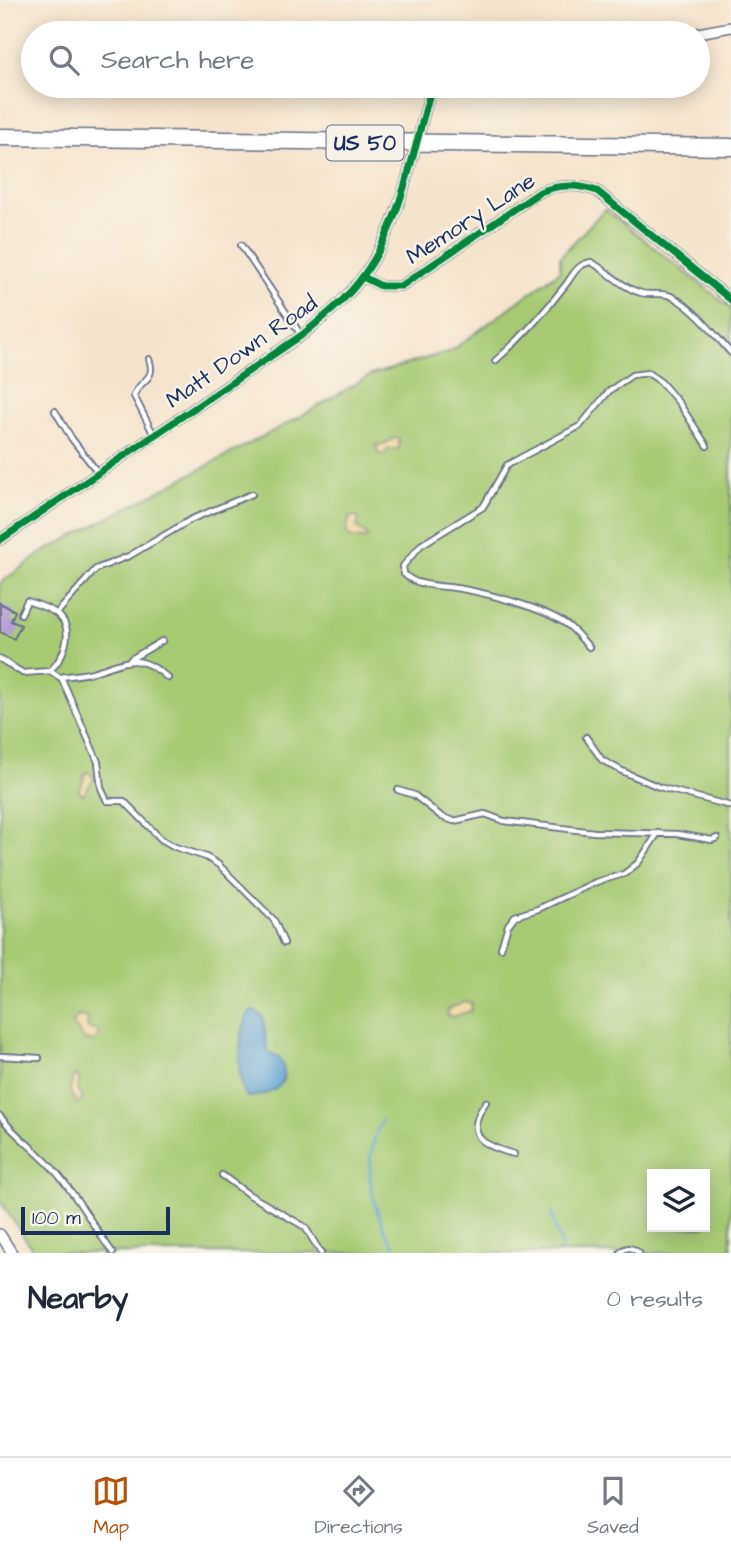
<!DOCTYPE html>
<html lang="en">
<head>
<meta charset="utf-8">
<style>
	body { margin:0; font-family:"Architects Daughter",sans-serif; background:#f6f6f7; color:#1f2937 }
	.controls { position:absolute; right:21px; bottom:21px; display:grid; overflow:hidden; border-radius:0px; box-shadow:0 4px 18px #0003 }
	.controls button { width:63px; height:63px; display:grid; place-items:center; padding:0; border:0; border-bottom:2px solid #e0e1e3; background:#fff; color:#1f2937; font:35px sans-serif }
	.scale { position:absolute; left:21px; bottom:18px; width:149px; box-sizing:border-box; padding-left:7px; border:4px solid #1b2f5e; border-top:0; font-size:19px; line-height:24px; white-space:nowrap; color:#1b2f5e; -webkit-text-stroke:5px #f7f3e8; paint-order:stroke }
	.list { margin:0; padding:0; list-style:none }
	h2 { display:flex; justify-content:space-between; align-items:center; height:91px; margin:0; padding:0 28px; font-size:30px }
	h2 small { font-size:23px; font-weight:400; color:#747a83 }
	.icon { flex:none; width:38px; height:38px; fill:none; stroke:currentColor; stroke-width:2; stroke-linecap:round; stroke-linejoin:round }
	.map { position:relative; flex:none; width:731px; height:1253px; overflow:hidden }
	.search { position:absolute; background:#fff; box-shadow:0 4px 18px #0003; left:21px; right:21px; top:21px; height:77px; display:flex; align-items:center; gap:18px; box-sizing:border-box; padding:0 24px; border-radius:38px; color:#747a83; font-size:26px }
	.sheet { height:203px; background:#fff }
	nav { display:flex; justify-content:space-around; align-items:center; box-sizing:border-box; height:98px; border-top:2px solid #e0e1e3; background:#fff; font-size:19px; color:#747a83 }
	nav a { display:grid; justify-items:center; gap:4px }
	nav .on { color:#b45309 }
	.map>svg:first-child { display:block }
	.green { fill:#a7ca73; stroke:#617c68; stroke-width:2; fill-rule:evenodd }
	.sand { fill:#eeda9e; stroke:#84847e; stroke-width:2 }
	.water { fill:#5ba2d1; stroke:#3b6898; stroke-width:2 }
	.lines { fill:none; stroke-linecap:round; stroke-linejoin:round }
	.stream { stroke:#5ba2d1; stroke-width:2.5 }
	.building { fill:#b199d3 }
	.service-casing { stroke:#676e85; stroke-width:8 }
	.minor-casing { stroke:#676e85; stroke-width:12 }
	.trunk-casing { stroke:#676e85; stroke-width:19 }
	.service { stroke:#fff; stroke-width:4.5 }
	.minor { stroke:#fff; stroke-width:9 }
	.trunk { stroke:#fff; stroke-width:16 }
	.cycleway-casing { stroke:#f7f3e8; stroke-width:11 }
	.cycleway { stroke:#00873e; stroke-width:7 }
	.labels { text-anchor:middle; stroke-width:5; stroke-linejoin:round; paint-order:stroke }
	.shield { fill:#f7f3e8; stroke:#5d6a87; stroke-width:2 }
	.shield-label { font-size:21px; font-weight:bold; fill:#1b2f5e }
	.street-label { font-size:23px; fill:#1b2f5e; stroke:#f7f3e8 }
</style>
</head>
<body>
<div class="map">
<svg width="731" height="1253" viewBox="0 0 731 1253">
	<rect width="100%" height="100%" fill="#f7f3e8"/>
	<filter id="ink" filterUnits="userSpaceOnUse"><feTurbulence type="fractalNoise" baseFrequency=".0143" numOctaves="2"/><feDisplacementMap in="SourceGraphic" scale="14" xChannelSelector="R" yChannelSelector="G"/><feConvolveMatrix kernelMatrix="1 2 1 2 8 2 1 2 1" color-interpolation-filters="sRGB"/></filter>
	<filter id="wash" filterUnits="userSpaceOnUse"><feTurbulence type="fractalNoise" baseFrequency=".00686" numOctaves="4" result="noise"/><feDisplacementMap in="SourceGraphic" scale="28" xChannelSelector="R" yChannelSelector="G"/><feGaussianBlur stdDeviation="1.57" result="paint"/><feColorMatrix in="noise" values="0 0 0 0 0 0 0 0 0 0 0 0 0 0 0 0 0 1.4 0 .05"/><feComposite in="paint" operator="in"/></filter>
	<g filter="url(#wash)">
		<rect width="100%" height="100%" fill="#f5e4cd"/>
		<path class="green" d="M605 209 731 308V1253H35L0 1201V583L45 551 298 418 371 375 451 351 560 271V257ZM652 1174H705V1227H652Z"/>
		<path class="sand" d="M394 438 399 439V449H389L383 455 378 453 376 446 386 443Z
			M355 516 359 519 357 528 368 536 366 539 352 538 346 532 350 517Z
			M89 772 94 779 83 795 78 791 83 782 85 773Z
			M465 1002 472 1004 471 1011 452 1017 447 1015 448 1009Z
			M78 1016 88 1018 87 1028 96 1030 99 1034 96 1040 89 1042 82 1037 72 1023Z
			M76 1075 80 1079 77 1090 83 1100 78 1103 70 1093 73 1076Z"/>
		<path class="water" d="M255 1011 263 1017 267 1049 269 1053 280 1059C293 1086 270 1096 247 1097 235 1080 239 1029 250 1012Z"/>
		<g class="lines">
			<path class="stream" d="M382 1120C359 1165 372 1212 398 1253
				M552 1212C552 1227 562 1236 562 1253"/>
		</g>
		<g id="blocks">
			<path class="building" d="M0 603 15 611 11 621 21 625 14 639 0 632Z"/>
		</g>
	</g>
	<g filter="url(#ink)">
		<use href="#blocks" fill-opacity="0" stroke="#676e85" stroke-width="2"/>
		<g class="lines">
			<defs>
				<path id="service" d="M241 245 301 335
					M149 359C157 381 139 379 134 396L154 435
					M495 361C523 337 545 312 567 283 574 273 578 264 591 262 608 271 621 287 641 293 652 296 663 291 673 297 694 308 715 335 731 353
					M55 411 72 439 99 474
					M57 613 96 569 129 556 192 519 252 494
					M21 614 27 601C36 604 46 607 54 612 77 626 65 656 50 671
					M589 647C582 640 575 630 566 624 543 608 490 594 462 589 444 585 418 588 404 574L403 566 421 545 483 507 507 465 580 426 609 391 632 375 648 373 661 382 679 403 707 446
					M0 659 23 673 50 671 62 679 98 762 101 788 107 801H124L161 839 175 847 206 857 219 865 274 920 284 943
					M131 659 162 641
					M60 677C70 676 79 675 89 673 124 664 136 649 168 678
					M586 737 602 760 622 771 659 787 731 806
					M398 790 414 795 442 817 454 821 485 814 504 821 594 832 677 834 712 840 717 838
					M501 948 508 925 515 916 538 909 596 882 624 874 638 863 658 833
					M0 1056 39 1058
					M486 1102C462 1136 484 1146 514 1154
					M0 1116C16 1137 38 1151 55 1171 77 1196 93 1226 113 1253
					M222 1175 248 1194 305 1227 321 1253
					M620 1253C626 1246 632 1247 639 1253"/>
				<path id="minor" d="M698 33 731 27
					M363 277 381 286H401L540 192C559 184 577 184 597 191L731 300
					M0 540 302 335C324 317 346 300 363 276 401 225 414 147 432 86
					M0 1234 12 1253"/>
				<path id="trunk" d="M0 137 731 147"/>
			</defs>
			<use href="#service" class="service-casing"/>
			<use href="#minor" class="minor-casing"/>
			<use href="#trunk" class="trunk-casing"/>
			<use href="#service" class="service"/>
			<use href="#minor" class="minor"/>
			<use href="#trunk" class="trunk"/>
			<defs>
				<path id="cycleway" d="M363 277 381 286H401L540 192C559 184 577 184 597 191L731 300
					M0 540 302 335C324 317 346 300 363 276 401 225 414 147 432 86"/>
			</defs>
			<use href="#cycleway" class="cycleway-casing"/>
			<use href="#cycleway" class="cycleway"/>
		</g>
	</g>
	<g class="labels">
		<rect class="shield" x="326.5" y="125.5" width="77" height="35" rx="5"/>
		<g class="shield-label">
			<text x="365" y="150">US 50</text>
		</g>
		<g class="street-label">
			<text transform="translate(470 218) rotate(-33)" y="8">Memory Lane</text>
			<text transform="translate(241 351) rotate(-35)" y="8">Matt Down Road</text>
		</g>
	</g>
</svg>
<div class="controls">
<button><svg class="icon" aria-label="layers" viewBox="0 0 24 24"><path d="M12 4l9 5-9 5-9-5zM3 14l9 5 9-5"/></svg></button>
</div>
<div class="scale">100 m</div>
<div class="search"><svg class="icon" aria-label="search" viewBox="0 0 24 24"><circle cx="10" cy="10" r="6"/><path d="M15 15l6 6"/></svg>Search here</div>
</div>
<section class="sheet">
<h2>Nearby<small>0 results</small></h2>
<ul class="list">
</ul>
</section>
<nav>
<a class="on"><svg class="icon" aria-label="map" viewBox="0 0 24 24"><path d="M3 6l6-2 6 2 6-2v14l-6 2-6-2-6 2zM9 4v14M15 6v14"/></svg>Map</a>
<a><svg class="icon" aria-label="directions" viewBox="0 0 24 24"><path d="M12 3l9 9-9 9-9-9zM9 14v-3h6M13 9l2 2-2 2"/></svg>Directions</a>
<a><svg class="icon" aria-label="saved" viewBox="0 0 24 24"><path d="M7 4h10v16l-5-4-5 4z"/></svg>Saved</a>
</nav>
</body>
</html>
